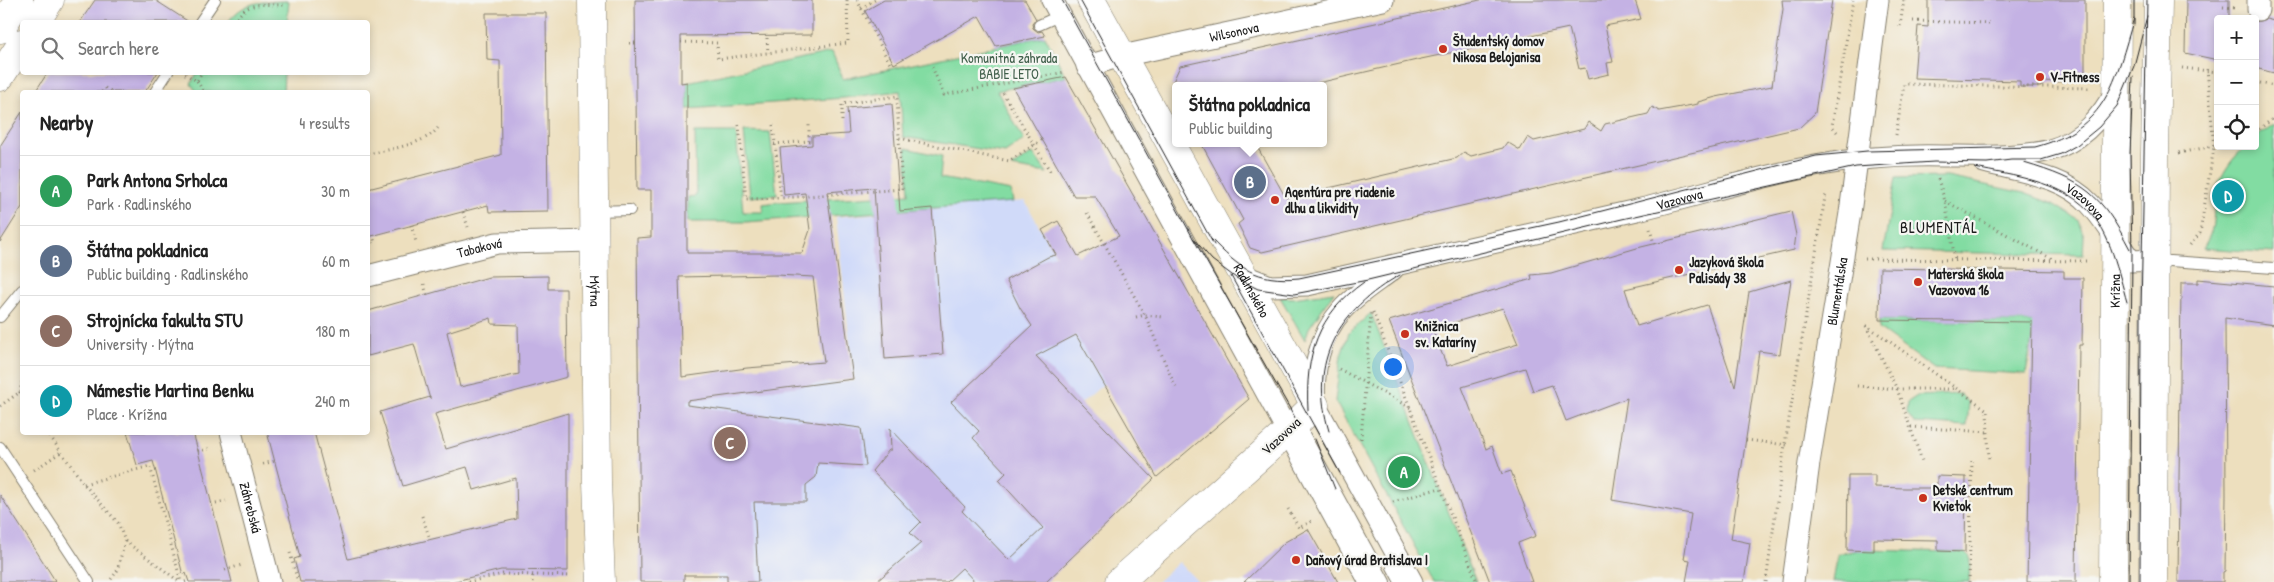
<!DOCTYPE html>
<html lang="en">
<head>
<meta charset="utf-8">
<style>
	body { margin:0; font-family:"Patrick Hand",sans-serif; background:#f2f2f2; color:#222 }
	.controls { position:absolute; right:15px; top:15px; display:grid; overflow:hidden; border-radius:5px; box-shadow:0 2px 8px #0003 }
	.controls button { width:45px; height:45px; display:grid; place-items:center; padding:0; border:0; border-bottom:1px solid #e0e0e0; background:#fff; color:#222; font:25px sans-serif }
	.you { position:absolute; left:1392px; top:366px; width:18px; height:18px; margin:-12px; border:4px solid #fff; border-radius:50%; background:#1a73e8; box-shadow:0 0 0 8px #1a73e833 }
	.badge { display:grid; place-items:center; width:32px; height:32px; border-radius:50%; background:#c8321e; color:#fff; font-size:16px; font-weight:700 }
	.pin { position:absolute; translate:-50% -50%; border:2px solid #fff; box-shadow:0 1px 5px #0006 }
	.popup { position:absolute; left:1172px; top:82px; width:155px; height:65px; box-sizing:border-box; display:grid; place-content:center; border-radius:5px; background:#fff; filter:drop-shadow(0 1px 4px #0005); font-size:16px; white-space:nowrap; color:#767676 }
	.popup b { font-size:19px; color:#222 }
	.popup::after { content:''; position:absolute; left:50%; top:100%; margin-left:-10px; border:10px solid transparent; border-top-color:#fff }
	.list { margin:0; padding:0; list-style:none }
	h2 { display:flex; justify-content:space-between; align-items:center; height:65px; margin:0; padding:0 20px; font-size:21px }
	h2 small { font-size:16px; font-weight:400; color:#767676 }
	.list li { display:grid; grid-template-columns:32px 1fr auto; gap:15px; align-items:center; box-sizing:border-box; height:70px; padding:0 20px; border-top:1px solid #e0e0e0 }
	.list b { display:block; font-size:19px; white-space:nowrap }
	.list p { margin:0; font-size:16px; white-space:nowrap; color:#767676 }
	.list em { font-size:16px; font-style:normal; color:#767676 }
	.icon { flex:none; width:28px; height:28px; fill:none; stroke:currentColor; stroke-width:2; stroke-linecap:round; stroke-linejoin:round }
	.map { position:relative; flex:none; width:2274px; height:582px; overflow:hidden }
	.search { position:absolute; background:#fff; box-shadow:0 2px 8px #0003; left:20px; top:20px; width:350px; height:55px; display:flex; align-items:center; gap:12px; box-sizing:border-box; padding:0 18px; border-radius:5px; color:#767676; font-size:19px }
	.panel { position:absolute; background:#fff; box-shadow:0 2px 8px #0003; left:20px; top:90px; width:350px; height:345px; border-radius:5px }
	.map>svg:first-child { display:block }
	.built { fill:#d0daf9 }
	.green { fill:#82dca2; stroke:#4f7c5f }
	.building { fill:#c4b2e4; fill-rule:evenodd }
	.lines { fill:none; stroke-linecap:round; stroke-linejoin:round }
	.lane-casing { stroke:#847e6d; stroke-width:12 }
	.street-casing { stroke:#847e6d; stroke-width:23 }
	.secondary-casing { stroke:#847e6d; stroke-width:29 }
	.primary-casing { stroke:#847e6d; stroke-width:29 }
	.path { stroke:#847e6d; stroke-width:3; stroke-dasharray:1 4; stroke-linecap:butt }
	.lane { stroke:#fff; stroke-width:10 }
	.street { stroke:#fff; stroke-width:21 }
	.secondary { stroke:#fff; stroke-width:28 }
	.primary { stroke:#fff; stroke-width:28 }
	.tram { stroke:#1c1c1c; stroke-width:1 }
	.poi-dot { fill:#c8321e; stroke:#f6f6f2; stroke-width:2 }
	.labels { text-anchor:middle; stroke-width:4.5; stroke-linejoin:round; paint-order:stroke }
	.street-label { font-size:14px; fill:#1c1c1c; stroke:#f6f6f2 }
	.poi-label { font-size:14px; font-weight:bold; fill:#1c1c1c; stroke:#f6f6f2; text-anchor:start }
	.park-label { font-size:14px; fill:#405f4b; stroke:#f6f6f2 }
	.quarter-label { font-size:16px; letter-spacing:1px; fill:#1c1c1c; stroke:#f6f6f2 }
</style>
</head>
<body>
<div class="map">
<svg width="2274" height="582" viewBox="0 0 2274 582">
	<rect width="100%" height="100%" fill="#f6f6f2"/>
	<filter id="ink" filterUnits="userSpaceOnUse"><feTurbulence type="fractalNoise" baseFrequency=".02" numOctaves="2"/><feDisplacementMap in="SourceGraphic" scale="10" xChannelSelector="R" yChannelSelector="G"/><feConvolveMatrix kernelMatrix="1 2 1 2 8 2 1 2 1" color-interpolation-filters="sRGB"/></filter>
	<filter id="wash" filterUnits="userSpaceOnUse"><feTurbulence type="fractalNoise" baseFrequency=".0096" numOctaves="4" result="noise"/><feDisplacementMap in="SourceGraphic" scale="20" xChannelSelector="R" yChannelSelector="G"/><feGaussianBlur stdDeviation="1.12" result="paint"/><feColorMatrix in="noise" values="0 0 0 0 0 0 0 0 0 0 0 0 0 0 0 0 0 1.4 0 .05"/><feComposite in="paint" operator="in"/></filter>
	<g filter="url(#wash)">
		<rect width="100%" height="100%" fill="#eddfbe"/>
		<path class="built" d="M1025 201 1120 370 1064 418 999 480 1071 558 1046 582H717V560L682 394 854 381 836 217Z
			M1179 562 1198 582H1157Z"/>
		<path class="green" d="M289 1 287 22H228C245 0 260 2 289 1Z
			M1045 36 1066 77 997 91 1024 140 1005 153 903 137 900 91 844 98 687 109V82L832 52 843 79Z
			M197 73H284L283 92H197L191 84Z
			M2274 124V253L2203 248C2216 227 2212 222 2215 199 2217 179 2231 159 2246 146H2255V138Z
			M744 131 770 132 777 195 750 197Z
			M695 132H736L743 212H763V204L778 202 909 194 906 148 942 156 940 178 1011 191 1013 202 746 222H688V197L696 196Z
			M1033 153 1047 173 1011 167Z
			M1947 177 2024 193 2053 204 2078 220 2084 236 2083 255 1883 251 1896 178Z
			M1334 292 1309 328 1305 340 1280 297 1293 298Z
			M1371 313 1461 544 1476 582H1434L1335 401 1341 355 1349 333Z
			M1879 320 2035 322 2026 374 1934 369 1879 329Z
			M1960 394 1969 403 1967 426 1914 423 1907 413 1908 402 1917 396Z
			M1858 550 1965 552 1970 557 1969 582H1833L1838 554Z"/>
		<g id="blocks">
			<path class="building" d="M95 0H155L189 22H80Z
				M635 0H812V35L681 36V83L687 82V253H802L810 230 805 193 784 195 780 148 812 145V136L849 134 847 108 892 104 900 211 932 208 943 354 885 359 874 188 827 192 853 379 687 401V405L861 428 866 466 818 463 816 477 806 485V502H754L758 582H727V575H684V582H640L637 238 651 237V190H637ZM777 275 813 277 824 362 747 368 682 377 679 277Z
				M884 0H1025L1036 19 1032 24 1033 28 1038 32 1042 31 1045 36 996 46 979 16 894 64 865 11Z
				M1480 0H1635L1641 19 1605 26 1613 62 1607 63 1609 74 1588 79 1585 68 1579 69 1569 28 1421 59 1318 83 1319 86H1171L1180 66Z
				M1782 0H1832L1815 113 1799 128 1262 252 1250 248 1238 224 1243 220 1201 143H1255L1286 198 1457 158 1464 152 1471 156 1503 148 1507 142 1520 150 1528 137 1534 141 1584 129 1588 122 1601 131 1605 124 1648 114 1652 107 1659 111 1698 104V102L1716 97 1772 86 1783 9Z
				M1928 0H2085V72H2065L2064 82 2042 81 2041 87H2020V81L1914 78 1918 26 1928 27Z
				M2186 0H2229V19H2218V60L2185 53Z
				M486 13H546L548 211 489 212 488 205 368 237V189L501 155 500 61 487 60Z
				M2266 19 2274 21V73L2255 68V22Z
				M48 72H158L145 92H35Z
				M1066 77 1249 399 1157 477 1076 335 1036 356 1154 479 1046 582H975L962 568 947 582H876L921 543 910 533 921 522 872 471 889 450H891L890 428 965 507 962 511 1009 560 1043 528 999 480 1006 473 973 438 979 431 951 402 1032 326 1020 308 1006 280 1048 257 1056 255 1042 230 1058 221 1078 256 1119 236 1095 196H1074L1013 88Z
				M22 112V207L0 242V146Z
				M1791 211 1796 235 1794 250 1625 289 1637 326 1707 305 1735 387 1749 292 1791 280 1780 354 1759 351 1731 539 1750 543 1744 582H1686L1690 560 1684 559 1691 514 1612 500 1627 398 1566 421 1552 385 1533 391 1525 368 1462 387 1486 449 1492 446 1502 474 1511 471 1536 536 1518 543 1532 582H1490L1389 321 1532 279 1531 275 1551 273 1637 248ZM1503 308 1518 344 1447 366 1432 329Z
				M1880 268 2064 271V278H2083L2082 345H2079L2076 582H2027L2032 322 1879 320Z
				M548 276V289H566L567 377 435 414 446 449 568 413V571L501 570 451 582H300L294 559 300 557 267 432H314L348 559 517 519 516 478 474 490 467 467 403 486 380 412 430 397V399L414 344 368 356V311L489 277ZM491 318 492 324 518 325 519 374 460 387 447 332Z
				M2198 279 2274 286V325L2225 318 2226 495 2225 571 2223 572V582H2178L2181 283H2198Z
				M127 432H193L232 582H189L186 573 183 575 153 461 137 465Z
				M1848 475H1875V487L1905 488H1937V476L1966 477 1965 552 1938 551V540L1874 539V551L1847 550Z
				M0 495 35 549 56 582H0Z
				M1308 529 1338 582H1244L1285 542Z"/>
		</g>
	</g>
	<g filter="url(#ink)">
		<use href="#blocks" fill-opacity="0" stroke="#847e6d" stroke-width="1"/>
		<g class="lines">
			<defs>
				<path id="lane" d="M200 22 215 0
					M1039 25 1061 15
					M155 92 168 72
					M596 211 630 210
					M2155 260 2274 268
					M0 317 22 290
					M1298 423 1385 582
					M0 447 89 582
					M1392 567 1400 582"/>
				<g id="street">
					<path d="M1052 0 1370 582"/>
					<path d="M2258 10V0"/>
					<path id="s1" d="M1087 66 1122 56 1383 0"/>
					<path id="s2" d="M1984 162C2020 172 2063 175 2090 204 2106 221 2117 242 2131 261L2155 260"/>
					<path d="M1393 269C1376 282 1356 294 1342 310 1319 336 1312 371 1315 405L1412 582"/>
					<path id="s3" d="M1242 275 1270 286 1307 285C1417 261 1527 236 1637 210 1696 196 1755 177 1815 166 1857 158 1900 155 1943 156 1972 156 2022 158 2050 150 2082 141 2102 117 2117 89"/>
					<path id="s4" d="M368 276 497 243 595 241"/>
					<path id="s5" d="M231 432 270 582"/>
					<path id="s6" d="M1793 582 1809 463 1850 213 1878 0"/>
				</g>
				<g id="secondary">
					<path id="s7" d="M592 0 597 482 601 582"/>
					<path id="s8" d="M1091 0 1315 405 1288 431 1119 582"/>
					<path id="s9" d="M2113 582 2117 0"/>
					<path d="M2153 582 2155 154 2158 0"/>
				</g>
				<path id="primary" d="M36 22 50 0
					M0 29 19 0
					M0 77 22 43"/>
			</defs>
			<use href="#lane" class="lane-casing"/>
			<use href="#street" class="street-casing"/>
			<use href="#secondary" class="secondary-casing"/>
			<use href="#primary" class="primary-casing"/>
			<path class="path" d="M857 0 891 66
				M2223 7 2236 8
				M861 8 875 0
				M1913 21 1989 23
				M234 22C248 0 261 5 285 5
				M1900 26 1904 0
				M767 38 768 53
				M681 42 717 43 718 59 848 43 847 0
				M629 43H635
				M932 67 944 95 1065 72
				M2182 68 2218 72
				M185 74 197 81 202 72
				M197 81 204 92
				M2255 82 2274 86
				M102 92 105 88 113 92
				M1003 93 1050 171
				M842 121V104L897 96 899 138 1009 161 1042 140
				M739 125 746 199 781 198
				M773 125 781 198 902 189 899 138
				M1837 132 1832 126 1853 0
				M2255 132 2274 118
				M1896 135 1904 84 2090 88
				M774 144 809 141V124
				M2179 153 2218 145
				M368 154C387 150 426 144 438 128
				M1938 179 1945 201 1955 260
				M1945 201 2052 259
				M463 212 468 227
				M1087 213 1145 315 1177 391
				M411 225 416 242
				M1650 229 1653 240
				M368 245 375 243 373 236
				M2190 245 2200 233 2214 147 2207 69
				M1865 259 2089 261
				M424 284 427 296
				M1373 312 1477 582
				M1136 317 1145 315 1163 317
				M1866 325 1987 410 1989 462
				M1866 326 1897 389 1922 461
				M1339 369 1411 408
				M22 382 20 392 22 396
				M1857 386 1897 389H1955
				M0 406 20 392
				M1911 427 1988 432
				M47 432 84 484 118 523 125 541 117 571 109 582
				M1361 439 1371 313
				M1746 440 1787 445
				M198 451 212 448
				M263 464 275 461
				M34 470 61 452
				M84 484 150 466 181 582
				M1393 502 1440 488
				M211 504 226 501
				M1288 509 1299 528 1312 521
				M422 516 430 539
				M125 541 180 582
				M290 553 298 582
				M225 570 242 565
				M185 582 188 581
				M468 582 503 574 572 576
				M532 582 533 575
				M1766 582 1785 444 1825 197 1828 193
				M1969 582 1972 461"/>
			<use href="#lane" class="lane"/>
			<use href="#street" class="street"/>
			<use href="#secondary" class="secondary"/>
			<use href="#primary" class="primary"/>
			<path class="tram" d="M1062 0 1193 238 1297 421
				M1080 0 1214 245
				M2134 25V0
				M2024 163C2085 181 2101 194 2130 249
				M1975 168C2013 176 2060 181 2088 210 2111 234 2118 271 2127 302
				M1193 238 1212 260 1236 278 1258 289 1294 294 1368 280 1622 219 1856 167 1934 162 1987 163 2011 160H2041L2061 154 2077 145 2099 127 2117 106 2134 66 2147 16
				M1211 239C1239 268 1256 282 1299 278L1559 222 1816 156 1867 151 2035 147C2108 128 2115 81 2134 18
				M1231 276 1340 473
				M1308 410C1305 355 1317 315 1364 282
				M1329 431C1308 361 1338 310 1400 275
				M1315 439 1335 489
				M2129 582 2132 253 2130 155 2133 77
				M2140 582 2141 312 2147 0"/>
		</g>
	</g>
	<g class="poi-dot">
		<circle cx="1443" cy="49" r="5"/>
		<circle cx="2040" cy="77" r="5"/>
		<circle cx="1275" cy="200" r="5"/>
		<circle cx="1679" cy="270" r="5"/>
		<circle cx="1918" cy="282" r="5"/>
		<circle cx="1405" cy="334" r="5"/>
		<circle cx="1923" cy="498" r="5"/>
		<circle cx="1296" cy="560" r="5"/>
	</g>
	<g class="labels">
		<g class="street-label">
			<text dy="5" stroke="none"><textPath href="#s1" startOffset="151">Wilsonova</textPath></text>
			<text dy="5" stroke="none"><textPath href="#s3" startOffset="449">Vazovova</textPath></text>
			<text dy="5" stroke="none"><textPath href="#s2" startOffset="110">Vazovova</textPath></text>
			<text dy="5" stroke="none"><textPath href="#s4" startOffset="115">Tabaková</textPath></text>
			<text dy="5" stroke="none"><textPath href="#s7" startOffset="291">Mýtna</textPath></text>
			<text dy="5" stroke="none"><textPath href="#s8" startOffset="332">Radlinského</textPath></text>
			<text dy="5" stroke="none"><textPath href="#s6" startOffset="294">Blumentálska</textPath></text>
			<text dy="5" stroke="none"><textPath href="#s9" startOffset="291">Krížna</textPath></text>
			<text transform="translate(1281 436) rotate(-43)" y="5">Vazovova</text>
			<text dy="5" stroke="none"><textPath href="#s5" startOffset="78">Záhrebská</textPath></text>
		</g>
		<g class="poi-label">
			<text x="1453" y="46">Študentský domov<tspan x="1453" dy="16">Nikosa Belojanisa</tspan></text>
			<text x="2050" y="82">V-Fitness</text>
			<text x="1285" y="197">Agentúra pre riadenie<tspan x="1285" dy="16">dlhu a likvidity</tspan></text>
			<text x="1689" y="267">Jazyková škola<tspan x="1689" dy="16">Palisády 38</tspan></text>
			<text x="1928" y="279">Materská škola<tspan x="1928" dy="16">Vazovova 16</tspan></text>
			<text x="1415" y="331">Knižnica<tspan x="1415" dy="16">sv. Kataríny</tspan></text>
			<text x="1933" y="495">Detské centrum<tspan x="1933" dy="16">Kvietok</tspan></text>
			<text x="1306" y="565">Daňový úrad Bratislava I</text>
		</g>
		<g class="park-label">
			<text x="1009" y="63">Komunitná záhrada<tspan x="1009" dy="16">BABIE LETO</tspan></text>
		</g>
		<g class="quarter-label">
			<text x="1939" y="233">BLUMENTÁL</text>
		</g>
	</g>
</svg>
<div class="controls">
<button>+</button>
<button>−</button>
<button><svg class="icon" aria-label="locate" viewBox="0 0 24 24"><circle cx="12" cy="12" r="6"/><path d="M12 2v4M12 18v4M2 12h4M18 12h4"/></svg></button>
</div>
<div class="you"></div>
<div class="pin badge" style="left:1404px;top:472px;background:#2e9e5b">A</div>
<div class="pin badge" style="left:1250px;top:182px;background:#5c6f8a">B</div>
<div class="popup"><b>Štátna pokladnica</b>Public building</div>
<div class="pin badge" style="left:730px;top:443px;background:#8d6e63">C</div>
<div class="pin badge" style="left:2228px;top:196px;background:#0f9aa8">D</div>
<div class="search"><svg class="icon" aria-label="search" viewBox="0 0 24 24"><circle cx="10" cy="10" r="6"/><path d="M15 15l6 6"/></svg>Search here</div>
<section class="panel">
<h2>Nearby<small>4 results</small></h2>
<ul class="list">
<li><span class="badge" style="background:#2e9e5b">A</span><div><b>Park Antona Srholca</b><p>Park · Radlinského</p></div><em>30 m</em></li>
<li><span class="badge" style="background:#5c6f8a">B</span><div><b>Štátna pokladnica</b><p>Public building · Radlinského</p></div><em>60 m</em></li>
<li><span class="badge" style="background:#8d6e63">C</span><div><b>Strojnícka fakulta STU</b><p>University · Mýtna</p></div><em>180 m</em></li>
<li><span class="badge" style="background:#0f9aa8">D</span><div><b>Námestie Martina Benku</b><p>Place · Krížna</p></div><em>240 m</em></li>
</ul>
</section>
</div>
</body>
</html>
